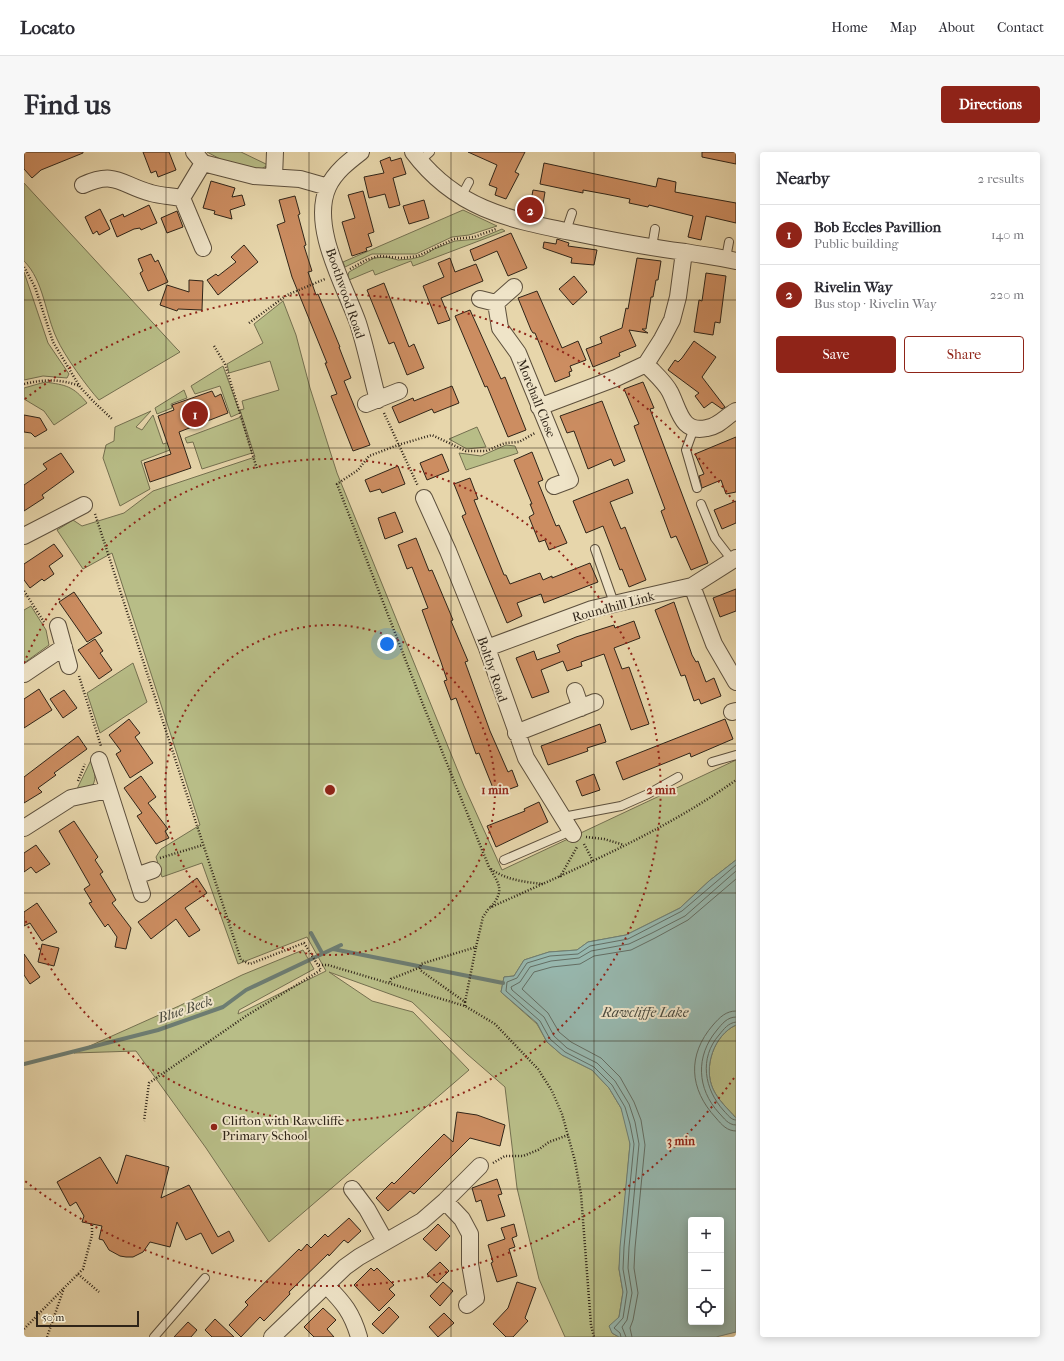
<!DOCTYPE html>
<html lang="en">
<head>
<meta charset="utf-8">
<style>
	body { margin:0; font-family:"IM FELL French Canon",serif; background:#f7f7f7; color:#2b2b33 }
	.controls { position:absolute; right:12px; bottom:12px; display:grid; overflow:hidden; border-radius:4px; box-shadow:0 2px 10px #0003 }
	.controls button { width:36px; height:36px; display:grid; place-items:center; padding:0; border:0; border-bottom:1px solid #e1e1e2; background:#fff; color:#2b2b33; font:20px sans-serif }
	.scale { position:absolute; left:12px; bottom:10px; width:103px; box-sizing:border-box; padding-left:4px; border:2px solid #2f2418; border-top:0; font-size:11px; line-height:14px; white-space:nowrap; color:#2f2418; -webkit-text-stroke:3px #efe4c8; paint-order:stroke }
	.you { position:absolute; left:363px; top:492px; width:14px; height:14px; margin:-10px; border:3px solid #fff; border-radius:50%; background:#1a73e8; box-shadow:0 0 0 6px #1a73e833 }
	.badge { display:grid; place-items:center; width:26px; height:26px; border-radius:50%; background:#8f2418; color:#fff; font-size:13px; font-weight:700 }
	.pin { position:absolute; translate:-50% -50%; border:2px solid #fff; box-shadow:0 1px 4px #0006 }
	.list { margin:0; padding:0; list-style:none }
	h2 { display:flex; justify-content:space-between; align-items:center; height:52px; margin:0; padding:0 16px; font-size:17px }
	h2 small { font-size:13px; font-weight:400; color:#7c7c81 }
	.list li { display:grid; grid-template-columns:26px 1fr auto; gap:12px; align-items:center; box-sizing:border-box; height:60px; padding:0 16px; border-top:1px solid #e1e1e2 }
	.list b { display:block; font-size:15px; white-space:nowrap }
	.list p { margin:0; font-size:13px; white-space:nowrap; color:#7c7c81 }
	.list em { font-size:13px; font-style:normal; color:#7c7c81 }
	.actions { display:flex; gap:8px; padding:12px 16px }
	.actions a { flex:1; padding:9px 0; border:1px solid #8f2418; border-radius:4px; text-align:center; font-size:14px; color:#8f2418 }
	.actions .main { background:#8f2418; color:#fff }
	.icon { flex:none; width:22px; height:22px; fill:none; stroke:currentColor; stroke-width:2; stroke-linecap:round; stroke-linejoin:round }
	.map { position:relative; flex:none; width:712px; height:1185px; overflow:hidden; border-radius:4px }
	header { display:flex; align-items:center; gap:24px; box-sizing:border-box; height:56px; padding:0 20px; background:#fff; border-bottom:1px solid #e1e1e2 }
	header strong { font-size:19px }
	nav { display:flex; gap:22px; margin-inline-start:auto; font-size:14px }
	.intro { display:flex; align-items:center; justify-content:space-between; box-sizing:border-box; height:96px; padding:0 24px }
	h1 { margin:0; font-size:28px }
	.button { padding:10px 18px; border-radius:4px; background:#8f2418; color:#fff; font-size:14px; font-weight:700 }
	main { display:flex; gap:24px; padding:0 24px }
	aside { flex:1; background:#fff; border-radius:4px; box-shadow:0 2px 10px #0003 }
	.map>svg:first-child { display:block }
	.green { fill:#b8bd87; stroke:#747050 }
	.water { fill:#97b8af; stroke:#6d7d73; fill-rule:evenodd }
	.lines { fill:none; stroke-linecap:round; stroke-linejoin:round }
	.shore { stroke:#636e64; stroke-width:1 }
	.stream { stroke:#6d7d73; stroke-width:4 }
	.building { fill:#cc8d61; stroke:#2f2418 }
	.lane-casing { stroke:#5d503d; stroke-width:10 }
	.street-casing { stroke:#5d503d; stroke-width:18 }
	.path { stroke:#2f2418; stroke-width:2.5; stroke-dasharray:1 2; stroke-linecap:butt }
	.lane { stroke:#efe4c8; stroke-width:8 }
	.street { stroke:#efe4c8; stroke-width:16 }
	.grid { fill:none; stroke:#2f2418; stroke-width:1; stroke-opacity:0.55 }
	.ring { fill:none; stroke:#8f2418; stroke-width:2; stroke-dasharray:2 4 }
	.poi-dot { fill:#8f2418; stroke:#efe4c8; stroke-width:1.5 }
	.labels { text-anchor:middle; stroke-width:4; stroke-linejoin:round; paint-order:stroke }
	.street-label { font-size:13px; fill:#2f2418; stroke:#efe4c8 }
	.poi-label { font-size:13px; fill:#2f2418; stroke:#efe4c8; text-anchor:start }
	.water-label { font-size:14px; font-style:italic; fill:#49493e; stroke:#efe4c8 }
	.centre { fill:#8f2418; stroke:#efe4c8; stroke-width:2 }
	.ring-label { font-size:12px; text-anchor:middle; font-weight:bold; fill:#8f2418; stroke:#efe4c8; stroke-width:4; stroke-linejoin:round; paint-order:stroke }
</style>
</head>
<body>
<header>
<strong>Locato</strong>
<nav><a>Home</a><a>Map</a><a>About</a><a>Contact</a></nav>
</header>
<div class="intro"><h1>Find us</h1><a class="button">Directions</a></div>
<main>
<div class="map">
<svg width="712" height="1185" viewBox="0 0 712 1185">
	<rect width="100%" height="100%" fill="#e7d6ab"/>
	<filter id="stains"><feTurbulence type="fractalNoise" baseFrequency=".005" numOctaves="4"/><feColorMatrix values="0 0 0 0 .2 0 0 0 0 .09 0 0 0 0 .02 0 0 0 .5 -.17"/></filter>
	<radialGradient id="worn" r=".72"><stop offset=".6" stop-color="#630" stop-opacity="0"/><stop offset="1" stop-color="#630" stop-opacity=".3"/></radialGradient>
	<path class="green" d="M183 0H217L244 13 234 19 198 8Z
		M0 31 152 196 156 200 75 248C63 235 40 203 33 187 21 162 20 129 0 109Z
		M439 58 473 74 445 83 428 85 392 102H348L321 115 319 110Z
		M478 77 481 79 389 114 387 109 351 123 349 118 325 128 324 123 325 120 350 106 363 105 374 108 387 107 399 104 410 97 431 89 454 87Z
		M0 120 24 191 45 222 43 226 19 224 0 228Z
		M259 149 272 183 286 236 313 321 440 634 478 718 712 608V708L685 729 656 756 602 783 564 790 553 798 525 800 500 808 490 824 480 825 477 840 513 872 523 890 538 903 568 918 585 936 597 956 603 973 606 992 595 1117 599 1140 595 1165 588 1181 595 1185H541L515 1127 493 1036 481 935 443 902 388 850 305 820 348 849 389 860 445 918 245 1090 182 996 112 899 50 901 155 854 218 823 279 798 290 817 215 858 214 862 302 819 283 785 214 812 178 711 138 725 132 705 137 697 176 673 88 401 59 417 33 378 49 368 58 374 100 361 129 339 231 305 216 258 220 257 218 249 255 238 246 209 205 221 203 212 239 191 230 172Z
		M199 214 216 261 207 265 196 234 171 242 167 234Z
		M21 230C42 233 49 234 63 251L30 273 20 259 0 247V236Z
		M160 238 163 246 147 252 148 256 133 262 131 256Z
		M127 259 112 275 118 278 129 263 139 292 156 287 159 293 117 309 126 337 96 354 79 306 82 293 90 289 91 275Z
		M217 265 228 301 178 317 169 290 163 291 161 286Z
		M453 275 462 295 443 297 425 287Z
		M482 293 491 294 494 301 442 318 435 301 457 304Z
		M7 454 22 478 25 493 0 511V458Z
		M109 511 123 550 76 581 63 541Z
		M67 608C69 617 74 626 68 634L52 639Z
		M712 873V966C704 957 694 948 689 937 679 915 690 883 712 873Z"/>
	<path class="water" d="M712 708V873C690 883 679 915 689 937 694 948 704 957 712 966V1180L692 1185H595L588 1181 585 1174 595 1165 599 1140 595 1117 596 1095 606 992 597 956 585 936 568 918 538 903 523 890 513 871 477 840 480 825 490 824 500 808 525 800 553 798 564 790 602 783 656 756 685 729ZM667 1068H697V1170H667Z"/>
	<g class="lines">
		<path class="shore" d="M712 859C702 859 696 865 689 873 663 903 665 937 692 966 698 973 703 979 712 979
			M712 865C703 865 698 872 693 878 671 904 673 937 695 961 700 966 704 973 712 973
			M712 870C704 871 700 877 695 883 675 906 680 937 700 959 704 963 707 968 712 968
			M597 1185 596 1181 590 1176 599 1166 603 1140 599 1117 600 1095 610 992 606 972 601 955 588 933 570 915 541 900 526 887 516 869 482 839 483 830 493 826 503 811 526 804 554 802 566 794 604 787 658 759 712 713
			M602 1185 598 1175 603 1168 608 1141 604 1116 605 1095 615 992 611 970 605 952 591 929 573 911 543 896 530 884 520 865 488 838 487 835 496 830 506 815 527 809 555 806 567 799 605 792 628 781 661 764 712 719
			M608 1185 606 1176 609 1168 614 1141 610 1116 611 1096 621 993 617 968 610 950 596 925 577 906 547 890 535 880 524 861 498 837 510 820 528 815 556 812 570 804 607 798 631 786 664 768 712 727"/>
		<path class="stream" d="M287 781 298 801
			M309 797 479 831
			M0 912 134 878 199 855 222 838 317 793"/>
	</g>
	<path class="building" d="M0 0H59V1L17 18 8 26 0 17Z
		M119 0H145L152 18 134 25 132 19 127 21Z
		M444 0H501L491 20 495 22 482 47 471 43 473 36 465 33 473 13Z
		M678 0H712V12L678 5Z
		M366 5 367 9 377 6 382 22 369 26 376 53 365 56 361 42 345 46 340 25 360 21 356 9Z
		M520 11 632 35 634 26 652 30 651 40 712 51V71L682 64 677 88 664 85 669 64 625 53 624 55 605 51 606 47 581 42 559 38V41L516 32Z
		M187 29 211 36 208 45 218 43 221 53 206 58 208 67 190 62 191 59 179 56Z
		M509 38 521 40 519 52 507 49Z
		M339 39 350 80 344 82 348 94 342 96 343 99 328 104 318 70 331 66 324 43Z
		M271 44 276 62 274 63 282 93 280 94 288 119 284 120 292 143 294 142 316 195H315L327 226 320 229 346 293 329 299 307 244 313 242 301 211H303L268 125 253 73 261 70 255 48Z
		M400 48 405 66 385 72 379 54Z
		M125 53 133 71 117 78 116 76 110 77 93 85 86 68 99 62 100 65Z
		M76 57 86 77 75 83 73 79 69 82 61 65Z
		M153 59 159 75 143 81 137 66Z
		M487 81 503 116 484 124 473 99 450 109 446 98Z
		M533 87 545 91 544 94 573 98 570 113 547 111 548 106 519 96 520 90 532 92Z
		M220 93 234 110 194 143 183 128 192 122 194 124 212 110 207 105Z
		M127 102 131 110 134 108 144 130 124 139 116 121 119 119 114 107Z
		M426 106 431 120 452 112 459 129 417 146 426 168 414 172 399 134 420 125 414 111Z
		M613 106 637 109 634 128H632L629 145H627L622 177H618L624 181 605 178 612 194 595 201 596 204 569 215 562 197 578 191 576 185 598 176 602 156 604 157Z
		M682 121 702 124 696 171 691 170 689 183 670 180 675 148 678 149Z
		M550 124 563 140 549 153 535 137Z
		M165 128 179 129 178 158 154 157 153 159 136 153 143 133 165 140Z
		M360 131 385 195 390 192 400 216 383 223 370 190 365 192 343 138Z
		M513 139 538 196 554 189 562 208 546 214 548 219 545 220 546 224 531 230 511 181H509L507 178 494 146Z
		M446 158 477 227 481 225 502 278 484 285 463 234 461 235 431 164Z
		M670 189 692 205 678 225 701 255 698 257 688 250 680 256 671 244 675 241 644 218 651 208 654 210 658 206Z
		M619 230 630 256 626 257 684 411 667 418 652 384 647 386 637 359 641 357 610 274 615 272 600 237Z
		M428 234 435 251 410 261 408 257 375 271 368 255 389 246 390 249Z
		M188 239 191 245 197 242 204 261 155 280 167 316 126 330 120 311 147 302 134 264 150 258 148 253Z
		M578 249 601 309 590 314 587 307 564 317 550 279 543 281 536 264Z
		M0 263 16 266 23 278 11 285 7 281 0 280Z
		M712 285V340L702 342 697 328 678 336 675 324 680 322 671 302Z
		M508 300 519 328 514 330 532 374 535 373 543 391 525 398 521 388 515 390 505 365 510 362 506 352H508L490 308Z
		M37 301 50 320 18 343 20 346 0 359V333L23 317 19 312Z
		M418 302 425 319 403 328 396 311Z
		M374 314 381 332 358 341 356 337 346 340 341 328Z
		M446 326 454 347 450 348 480 423H482L486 432 516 421 519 428 528 424V426L566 411 574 430 520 451 517 442 493 451 498 464 483 471 438 364 442 362 430 332Z
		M604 327 609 341 586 350 597 377 601 375 622 428 605 435 598 417 596 418 579 374 562 381 549 349Z
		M712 349V371L698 377 690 358Z
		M371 360 379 380 361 387 354 366Z
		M392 386 405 419 408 418 424 456 429 468 427 469 444 509 441 510 466 579 484 620 488 618 494 634 475 641H471L455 601 452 602 432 546 427 548 420 529 423 528 417 510 398 458 404 456 388 415 383 417 374 393Z
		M30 392 39 404 25 414 30 422 20 429 18 427 6 436 0 428V412Z
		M712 437V459L696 465 689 446Z
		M50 440 78 481 63 490 35 450Z
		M650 450 668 503 672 510 674 509 682 530 690 526 697 544 677 552 675 547 670 549 661 523 657 524 631 458Z
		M610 469 616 486 590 496 598 517 605 515 625 572 607 578 580 502 557 510 558 514 543 519 539 509 517 518 525 540 508 546 492 506 510 499 513 508 536 500 533 493 552 485 590 473 591 476Z
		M71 487 79 499 76 501 88 518 75 527 54 498Z
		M15 537 28 558 0 576V547Z
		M40 538 53 556 39 566 26 547Z
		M105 567 116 581 111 585 129 611 106 626 92 602 97 599 85 583Z
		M701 567 709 587 667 605 666 601 599 628 592 610Z
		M576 572 582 590 563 596 564 599 524 613 517 594Z
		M54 584 63 597 30 621 32 623 14 636 18 640 0 651V625Z
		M570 622 576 638 558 644 552 629Z
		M117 624 132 645 124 651 144 677 141 679 145 686 132 692 113 664 118 661 100 636Z
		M515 650 524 670 472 695 463 674 501 659 500 657Z
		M50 669 74 705 71 708 79 720 76 722 92 748 88 751 107 776 102 797 91 795 93 785 84 772 81 775 65 751 68 750 60 737 66 733 35 679Z
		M12 693 26 712 12 721 7 715 0 720V701Z
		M173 726 183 741 161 756 176 778 165 785 152 767 127 787 114 770Z
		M13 751 33 780 18 789 6 771 0 774V760Z
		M18 792 35 796 30 814 14 810Z
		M0 802 16 825 6 832 0 823Z
		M433 960 453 963 481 973 476 994 446 986 390 1042 386 1039 364 1059 352 1046 368 1030 370 1032 420 982 429 990Z
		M102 1003 145 1015 137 1046 165 1033 194 1085 205 1079 210 1089 188 1102 177 1081 162 1088 153 1070 146 1095 126 1090 119 1100 109 1105H102L96 1104 85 1098 79 1088 75 1087 78 1074 58 1070 60 1064 52 1050 46 1054 33 1030 76 1005 93 1032Z
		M473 1027 478 1042 474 1043 481 1064 463 1069 457 1048 452 1050 448 1036Z
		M325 1066 337 1079 324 1091 320 1088 305 1104 304 1102 265 1140 266 1142 240 1169 236 1165 217 1185 205 1173 224 1153 221 1150 275 1097 277 1099 283 1092 287 1096 301 1082 304 1085Z
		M414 1072 426 1084 412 1099 399 1087Z
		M490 1072 493 1084 488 1086 491 1095 485 1097 493 1124 473 1130 467 1111 469 1110 464 1093 481 1087 477 1076Z
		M416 1110 425 1119 413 1131 403 1122Z
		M347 1116 350 1119 353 1116 370 1133 365 1137 371 1143 355 1159 330 1133Z
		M419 1130 429 1139 416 1154 406 1144Z
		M493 1130 512 1136 501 1166 504 1169 489 1185H482L469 1172 484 1156Z
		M365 1155 375 1165 359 1182 348 1172Z
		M299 1156 312 1168 303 1177 310 1185H290L280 1175Z
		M420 1161 430 1171 414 1185 405 1175Z
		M191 1167 210 1185H188L181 1178Z
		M164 1170 173 1178 167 1185H150Z"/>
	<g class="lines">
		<defs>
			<path id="lane" d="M396 9 406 0
				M437 45 445 30
				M542 79 548 61
				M628 95 631 77
				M702 106 705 90
				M670 276 662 298 673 336
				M677 352 691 386 708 408
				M571 397 590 451
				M688 610 712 603
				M539 665 597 654 624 642 654 625
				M480 708 547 679
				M130 1185 181 1126"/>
			<path id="street" d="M170 0 179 11 230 24 276 27 304 35
				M337 0C324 10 311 20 304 35 286 75 321 134 334 171 342 196 347 222 354 248
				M389 0C431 56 483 67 547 80 585 88 623 95 661 100 678 103 695 105 712 109
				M250 25 251 0
				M59 33C92 18 97 33 127 41 137 44 148 44 158 46L179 11
				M158 46 179 96
				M456 147 472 151 490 135
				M472 151 476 176 494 201 546 328 530 334
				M622 212C629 220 641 230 646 240 655 257 657 282 683 276 696 274 702 264 712 259
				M342 252 375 239
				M515 255 592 226 622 212 638 187 648 168 654 145 660 100
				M400 346 424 399 463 496 502 606 549 682
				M0 384 60 353
				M668 434 690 492 712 530
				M34 474 45 514
				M463 496 568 457 668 434 712 406
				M0 522 40 495
				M551 539 557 556
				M708 560 712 559
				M492 581 571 550
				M75 608 118 742
				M0 676 47 646 84 638
				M112 724 129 718
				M328 1037 343 1057 361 1089
				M421 1049 438 1067 446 1082V1112L452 1146 443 1153
				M302 1133C320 1151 328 1161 335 1185
				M248 1185 321 1115 335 1105 398 1069 421 1049 456 1014"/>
		</defs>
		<use href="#lane" class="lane-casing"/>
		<use href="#street" class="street-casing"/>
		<path class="path" d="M0 115 11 135 29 190 56 235 69 249 89 268
			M326 117 342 108 355 104 378 106 394 104 430 87 450 85 472 77
			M225 171 263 143 301 127
			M190 194 201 212 233 317
			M0 232C21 227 36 227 56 234
			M360 261 394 334
			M71 362 217 808 226 812 280 791 297 818 222 864 125 931 120 969
			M0 439 20 470
			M55 524 77 594
			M54 629 61 612
			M562 685 580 687 600 693
			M560 692 569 709
			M136 706 179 693
			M467 717C482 728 501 730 519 732
			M536 725 553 695
			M467 755C481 738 475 732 465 715L398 550 313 332 334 318 345 304 374 293 408 283 442 299H462L481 291 495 290 511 281
			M295 813H304L441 854 471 872 514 917 528 939 538 962 551 1009 557 1042 567 1173 570 1185
			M366 830 367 827 397 815
			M441 850 452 795
			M441 854V850L396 818 397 812 452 795 459 765 465 756C549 718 636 682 712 628
			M469 1011 481 1004H499L514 998 525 990 544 983
			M54 1122 75 1140
			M0 1177 39 1137
			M23 1185 40 1136 59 1117 68 1083V1072"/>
		<use href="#lane" class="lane"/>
		<use href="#street" class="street"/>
	</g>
	<path class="grid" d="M142 0V1185M285 0V1185M427 0V1185M570 0V1185M0 148H712M0 296H712M0 444H712M0 592H712M0 741H712M0 889H712M0 1037H712"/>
	<g class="ring">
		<circle cx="306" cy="638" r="165"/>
		<path d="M0 511A331 331 0 1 1 0 765"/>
		<path d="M710 926A496 496 0 0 1 1 1029M1 247A496 496 0 0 1 710 350"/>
	</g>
	<circle class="poi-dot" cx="190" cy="975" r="4"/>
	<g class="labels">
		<g class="street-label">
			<text transform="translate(322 141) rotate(71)" y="5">Boothwood Road</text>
			<text transform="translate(513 246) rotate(68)" y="5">Morehall Close</text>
			<text transform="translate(589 454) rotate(-15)" y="5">Roundhill Link</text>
			<text transform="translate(469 517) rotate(71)" y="5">Boltby Road</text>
		</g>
		<g class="poi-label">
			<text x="198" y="973">Clifton with Rawcliffe<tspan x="198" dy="15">Primary School</tspan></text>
		</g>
		<g class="water-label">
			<text transform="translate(161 857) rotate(-19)" y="5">Blue Beck</text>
			<text x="621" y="865">Rawcliffe Lake</text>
		</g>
	</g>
	<circle cx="306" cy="638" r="6" class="centre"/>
	<g class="ring-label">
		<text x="471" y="642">1 min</text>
		<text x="637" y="642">2 min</text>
		<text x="657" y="993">3 min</text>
	</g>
	<rect width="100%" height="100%" filter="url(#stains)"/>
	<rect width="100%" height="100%" fill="url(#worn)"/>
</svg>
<div class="controls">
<button>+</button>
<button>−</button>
<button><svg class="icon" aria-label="locate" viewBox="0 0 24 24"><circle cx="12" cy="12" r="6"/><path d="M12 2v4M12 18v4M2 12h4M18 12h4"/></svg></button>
</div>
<div class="scale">50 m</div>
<div class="you"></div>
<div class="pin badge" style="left:171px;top:262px">1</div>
<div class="pin badge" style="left:506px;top:58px">2</div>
</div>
<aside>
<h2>Nearby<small>2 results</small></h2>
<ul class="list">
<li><span class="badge">1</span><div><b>Bob Eccles Pavillion</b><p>Public building</p></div><em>140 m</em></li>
<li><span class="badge">2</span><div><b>Rivelin Way</b><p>Bus stop · Rivelin Way</p></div><em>220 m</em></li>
</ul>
<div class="actions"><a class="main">Save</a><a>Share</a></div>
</aside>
</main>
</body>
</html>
